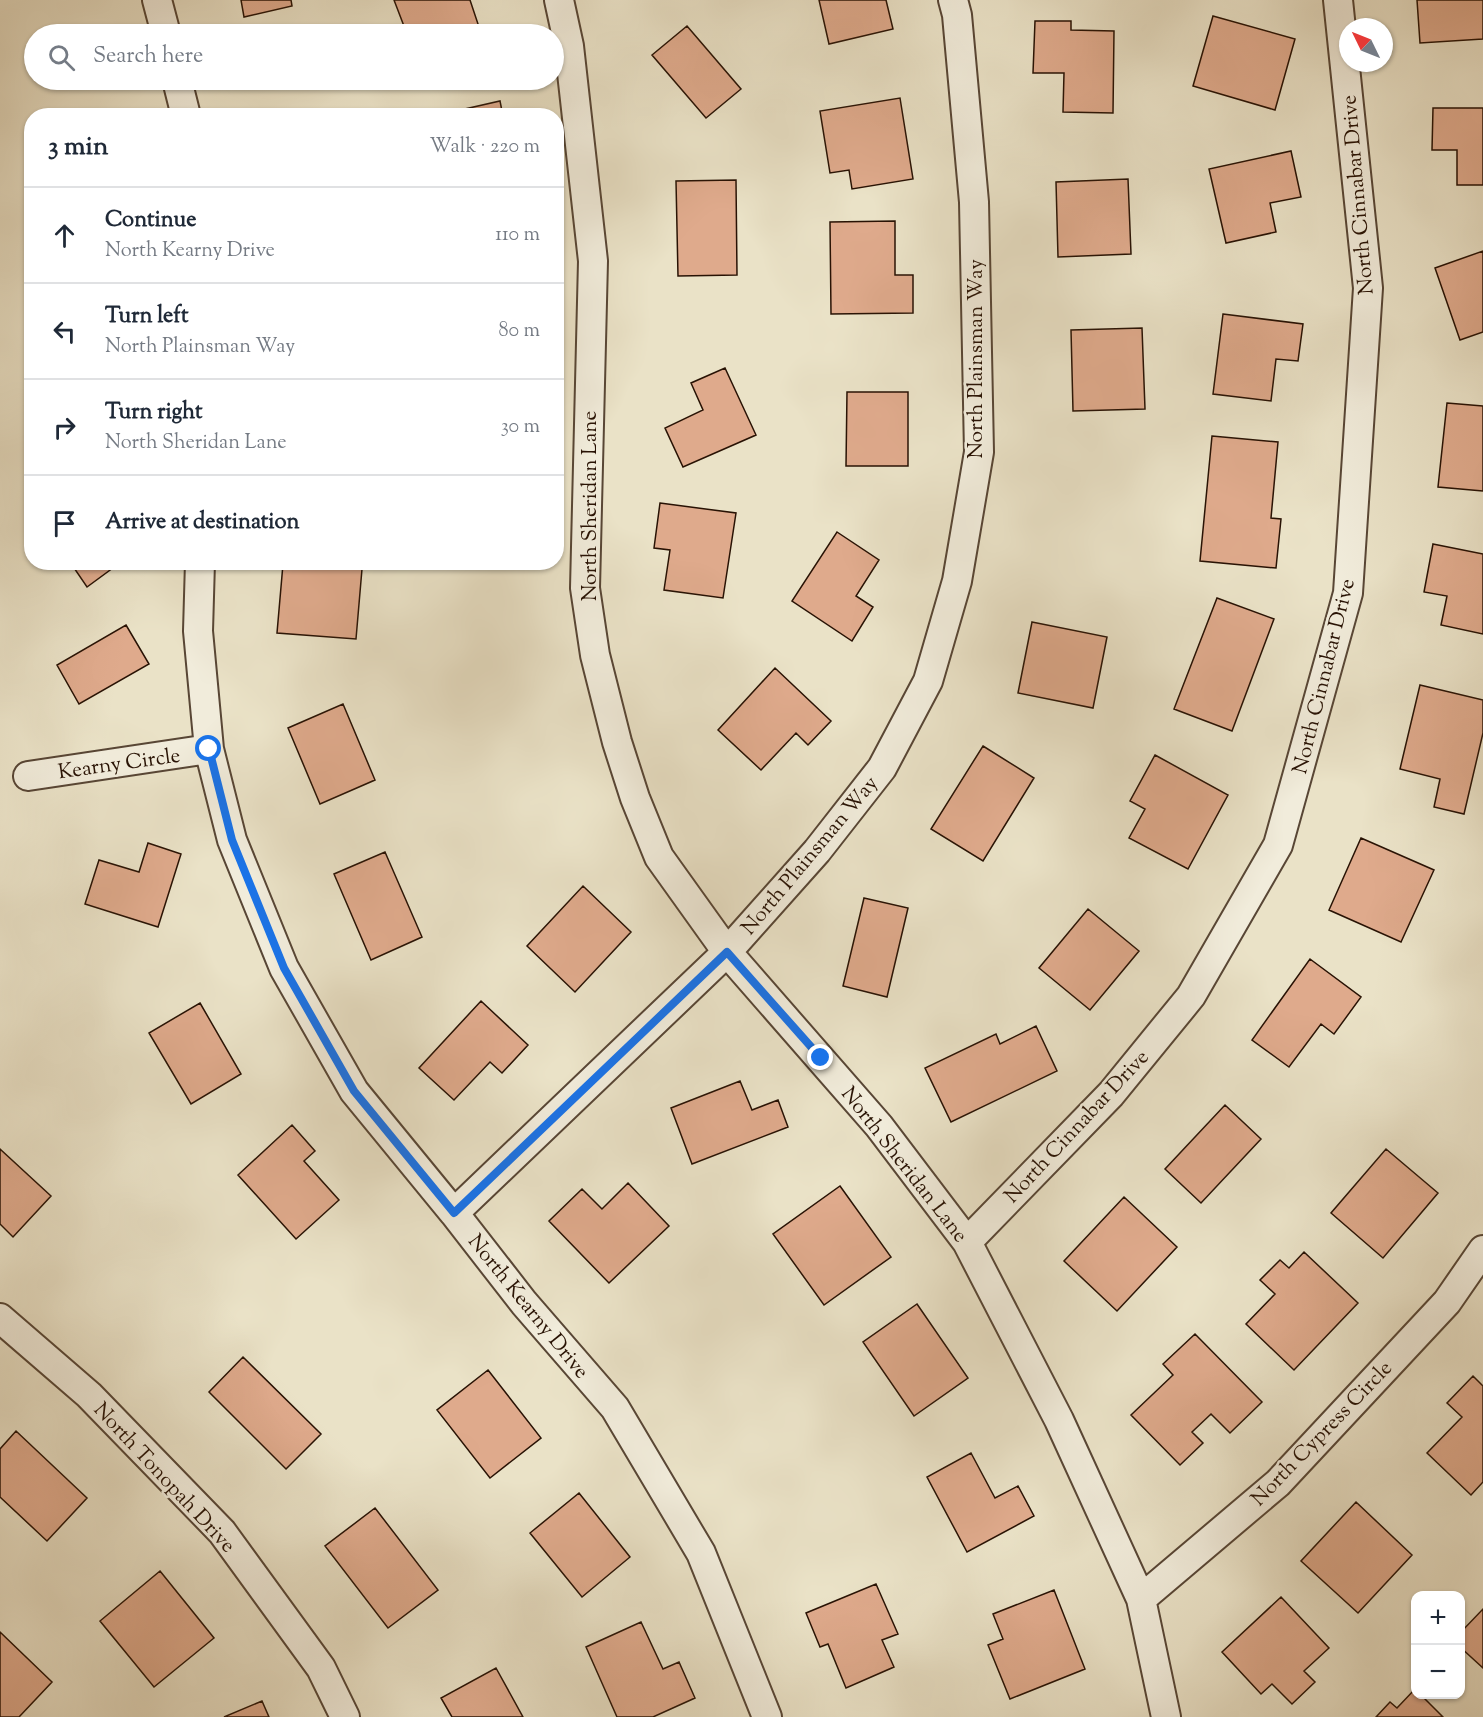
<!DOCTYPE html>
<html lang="en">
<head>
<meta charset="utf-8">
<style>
	body { margin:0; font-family:"Sorts Mill Goudy",serif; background:#f6f6f7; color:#1f2937 }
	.controls { position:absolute; right:18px; bottom:18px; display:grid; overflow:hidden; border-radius:12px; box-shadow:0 2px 4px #0004 }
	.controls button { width:54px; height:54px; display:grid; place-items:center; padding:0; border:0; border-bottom:2px solid #e0e1e3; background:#fff; color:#1f2937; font:30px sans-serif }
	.compass { position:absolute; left:1339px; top:18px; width:54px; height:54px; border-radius:50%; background:#fff; box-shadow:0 2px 4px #0004; rotate:313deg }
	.stop { position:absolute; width:18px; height:18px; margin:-14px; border:4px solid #1a73e8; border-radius:50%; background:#fff }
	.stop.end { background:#1a73e8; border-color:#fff; box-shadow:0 2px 6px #0008 }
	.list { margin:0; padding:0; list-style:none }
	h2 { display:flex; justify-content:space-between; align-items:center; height:78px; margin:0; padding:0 24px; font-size:26px }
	h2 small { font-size:20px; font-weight:400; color:#747a83 }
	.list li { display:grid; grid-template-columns:39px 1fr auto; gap:18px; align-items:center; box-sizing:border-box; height:96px; padding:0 24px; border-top:2px solid #e0e1e3 }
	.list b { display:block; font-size:22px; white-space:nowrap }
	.list p { margin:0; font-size:20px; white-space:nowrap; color:#747a83 }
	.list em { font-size:20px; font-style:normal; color:#747a83 }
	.icon { flex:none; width:33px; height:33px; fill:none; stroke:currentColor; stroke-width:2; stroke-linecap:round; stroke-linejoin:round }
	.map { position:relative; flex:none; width:1483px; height:1717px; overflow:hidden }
	.search { position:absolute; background:#fff; box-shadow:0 2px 4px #0004; left:24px; top:24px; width:540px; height:66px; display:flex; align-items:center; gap:15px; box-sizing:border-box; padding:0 21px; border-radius:33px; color:#747a83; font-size:22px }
	.panel { position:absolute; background:#fff; box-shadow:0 2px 4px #0004; left:24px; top:108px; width:540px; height:462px; border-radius:24px }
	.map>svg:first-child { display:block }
	.building { fill:#dfaa8c; stroke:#281204; stroke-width:1.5 }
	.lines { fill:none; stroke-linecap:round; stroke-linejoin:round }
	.minor-casing { stroke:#584635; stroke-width:32 }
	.minor { stroke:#f1ecdb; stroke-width:28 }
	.route { stroke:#1a73e8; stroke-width:8 }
	.labels { text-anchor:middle; stroke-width:5; stroke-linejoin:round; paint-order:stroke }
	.street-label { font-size:21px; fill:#281204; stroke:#f1ecdb }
</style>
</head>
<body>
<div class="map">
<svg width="1483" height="1717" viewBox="0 0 1483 1717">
	<rect width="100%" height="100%" fill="#eae2c7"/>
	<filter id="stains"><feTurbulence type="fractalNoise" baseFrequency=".00333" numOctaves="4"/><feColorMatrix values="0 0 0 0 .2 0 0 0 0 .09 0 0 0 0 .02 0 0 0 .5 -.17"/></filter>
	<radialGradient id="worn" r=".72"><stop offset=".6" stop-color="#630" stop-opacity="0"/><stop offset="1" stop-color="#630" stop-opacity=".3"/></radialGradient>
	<path class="building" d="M241 0H291L292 6 244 17Z
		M394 0H470L479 27 459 34H407Z
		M819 0H886L893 29 829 44Z
		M1417 0H1483V39L1420 43Z
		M1213 16 1295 39 1275 110 1193 86Z
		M1035 21H1071V30L1114 31 1113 113 1063 112 1064 73H1033Z
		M687 26 741 89 706 118 652 55Z
		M900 98 913 179 852 189 849 170 830 173 820 111Z
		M500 101 503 116H434Z
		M1433 108H1483V185H1457V150H1432Z
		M1291 151 1301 197 1270 203 1276 232 1226 243 1209 169Z
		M1128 179 1131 254 1058 257 1056 182Z
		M736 180 737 275 678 276 676 181Z
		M895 221V275H913V313L831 314 830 222Z
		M1483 251V332L1460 340 1435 268Z
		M1223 314 1303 324 1298 361 1276 359 1271 401 1213 394Z
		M1142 328 1145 409 1073 411 1071 330Z
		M725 368 756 435 683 467 665 428 703 410 691 383Z
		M847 392H908V466H846Z
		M1447 403 1483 406V491L1438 487Z
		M1212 436 1278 442 1271 518 1281 519 1276 568 1200 561Z
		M660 503 736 513 723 598 664 590 670 550 654 548Z
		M837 532 879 560 856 596 873 607 852 641 792 601Z
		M1433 544 1483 554V634L1441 625 1447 596 1424 592Z
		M70 562H121L87 587Z
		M283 564 362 569 356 639 277 633Z
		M1217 598 1274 619 1232 731 1174 709Z
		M1032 622 1107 637 1093 708 1018 693Z
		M126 625 149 664 79 704 57 665Z
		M775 668 831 721 808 745 796 733 761 770 718 730Z
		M1420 685 1483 700V733L1464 814 1434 807 1440 779 1400 769Z
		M343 704 375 780 320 804 288 728Z
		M983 746 1034 778 983 861 931 829Z
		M1155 755 1228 795 1188 869 1129 838 1145 809 1130 801Z
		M1361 838 1434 870 1401 942 1329 910Z
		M148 843 181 854 158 927 85 904 99 860 139 872Z
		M385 852 422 937 371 960 334 874Z
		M583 886 631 932 575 992 527 946Z
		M864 898 908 908 887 997 843 986Z
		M1088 909 1139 951 1090 1010 1039 968Z
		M1310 959 1361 997 1334 1034 1321 1024 1289 1067 1252 1040Z
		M481 1001 528 1045 502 1073 490 1062 454 1100 419 1068Z
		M200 1003 241 1074 191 1104 149 1033Z
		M1036 1026 1057 1071 951 1122 925 1068 996 1034 1000 1044Z
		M740 1081 752 1110 778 1100 788 1127 692 1164 671 1108Z
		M1225 1105 1261 1139 1201 1203 1165 1169Z
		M292 1125 315 1151 304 1161 339 1200 296 1239 238 1175Z
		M0 1149 51 1196 13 1237 0 1224Z
		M1386 1149 1438 1193 1383 1258 1331 1213Z
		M628 1183 669 1226 609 1283 549 1221 582 1189 602 1209Z
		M840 1186 891 1257 824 1305 773 1234Z
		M1124 1197 1177 1247 1117 1311 1064 1261Z
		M1304 1252 1358 1303 1294 1370 1246 1324 1275 1294 1260 1280 1280 1260 1289 1268Z
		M917 1304 968 1378 914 1416 863 1342Z
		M1195 1334 1262 1402 1230 1433 1211 1414 1192 1432 1203 1443 1180 1465 1131 1415 1173 1375 1163 1364Z
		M243 1357 321 1434 286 1469 209 1392Z
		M488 1370 541 1438 490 1478 437 1410Z
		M1473 1376 1483 1386V1482L1471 1495 1427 1453 1462 1417 1447 1403Z
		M16 1431 87 1498 47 1541 0 1497V1449Z
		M971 1453 995 1498 1018 1486 1034 1516 967 1552 927 1477Z
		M579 1493 630 1557 582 1597 530 1533Z
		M1356 1502 1412 1555 1358 1613 1301 1561Z
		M375 1508 438 1590 388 1628 325 1546Z
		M160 1571 214 1638 154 1687 100 1621Z
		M876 1584 898 1634 882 1640 894 1667 846 1688 828 1644 820 1647 806 1613Z
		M1054 1590 1085 1669 1010 1699 988 1645 1003 1639 993 1614Z
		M1281 1597 1329 1648 1304 1671 1315 1682 1292 1704 1272 1684 1261 1694 1222 1652Z
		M1483 1609V1668L1460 1647V1633Z
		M641 1622 663 1669 679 1662 695 1698 653 1717H617L586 1647Z
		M0 1632 52 1682 19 1717H0Z
		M496 1668 523 1717H452L441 1698Z
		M1415 1689 1416 1694H1420L1443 1717H1376L1390 1702 1397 1708Z
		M262 1701 269 1717H224Z"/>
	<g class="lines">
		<defs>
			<path id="minor" d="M157 0 166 34
				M559 0 569 46 593 261 585 588 595 655 617 742 635 798 659 857 727 952 879 1126 967 1242 1059 1420 1141 1599 1166 1717
				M177 80 186 116
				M200 562 198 631 209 749 232 840 284 968 354 1091 454 1213 524 1303 615 1408 701 1553 767 1717
				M28 776 209 749
				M454 1213 727 952 817 851 882 768 928 681 957 581 979 452 974 202 957 15 953 0
				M967 1242 1111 1094 1191 996 1278 845 1348 593 1368 288 1338 0
				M0 1318 89 1395 222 1532 321 1668 345 1717
				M1141 1599 1278 1483 1447 1302 1483 1250"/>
		</defs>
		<use href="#minor" class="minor-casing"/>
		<use href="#minor" class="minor"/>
	</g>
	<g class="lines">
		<path class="route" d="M209 749 232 840 284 968 354 1091 454 1213 727 952 821 1058"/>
	</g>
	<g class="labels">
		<g class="street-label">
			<text transform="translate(1357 195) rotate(-95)" y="7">North Cinnabar Drive</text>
			<text transform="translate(975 359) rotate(-90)" y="7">North Plainsman Way</text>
			<text transform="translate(589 506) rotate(-90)" y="7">North Sheridan Lane</text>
			<text transform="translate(1323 676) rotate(-76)" y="7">North Cinnabar Drive</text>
			<text transform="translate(119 763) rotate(-8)" y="7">Kearny Circle</text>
			<text transform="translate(809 855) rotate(-50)" y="7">North Plainsman Way</text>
			<text transform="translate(1076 1126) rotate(-47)" y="7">North Cinnabar Drive</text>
			<text transform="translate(905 1164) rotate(52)" y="7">North Sheridan Lane</text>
			<text transform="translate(529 1306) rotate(51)" y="7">North Kearny Drive</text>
			<text transform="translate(1321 1433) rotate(-46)" y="7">North Cypress Circle</text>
			<text transform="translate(165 1477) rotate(47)" y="7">North Tonopah Drive</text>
		</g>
	</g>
	<rect width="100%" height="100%" filter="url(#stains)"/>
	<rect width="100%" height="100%" fill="url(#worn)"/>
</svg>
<div class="controls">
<button>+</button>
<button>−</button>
</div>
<svg class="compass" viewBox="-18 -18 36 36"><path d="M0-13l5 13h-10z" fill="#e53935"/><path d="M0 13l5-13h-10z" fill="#747a83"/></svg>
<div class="stop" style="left:209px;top:749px"></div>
<div class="stop end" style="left:821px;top:1058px"></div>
<div class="search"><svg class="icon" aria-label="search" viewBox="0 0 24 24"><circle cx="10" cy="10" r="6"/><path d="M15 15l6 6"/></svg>Search here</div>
<section class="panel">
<h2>3 min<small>Walk · 220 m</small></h2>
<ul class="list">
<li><svg class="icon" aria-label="ahead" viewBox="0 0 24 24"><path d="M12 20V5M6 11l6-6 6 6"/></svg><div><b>Continue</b><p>North Kearny Drive</p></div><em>110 m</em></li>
<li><svg class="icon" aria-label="left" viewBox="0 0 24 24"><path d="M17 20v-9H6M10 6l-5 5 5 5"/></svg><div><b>Turn left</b><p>North Plainsman Way</p></div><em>80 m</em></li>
<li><svg class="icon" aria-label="right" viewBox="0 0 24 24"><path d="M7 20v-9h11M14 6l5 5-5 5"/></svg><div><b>Turn right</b><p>North Sheridan Lane</p></div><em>30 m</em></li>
<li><svg class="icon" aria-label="arrive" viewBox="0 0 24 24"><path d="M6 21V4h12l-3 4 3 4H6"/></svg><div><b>Arrive at destination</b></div></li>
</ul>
</section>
</div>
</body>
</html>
